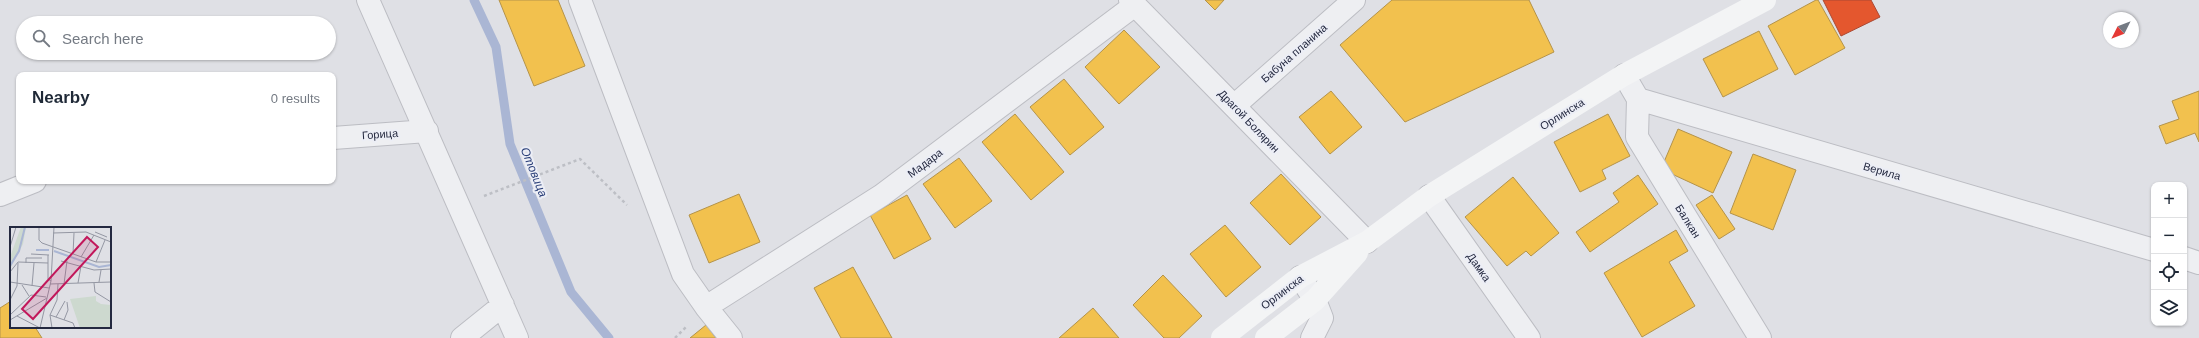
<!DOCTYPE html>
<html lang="en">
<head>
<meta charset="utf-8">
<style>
	body { margin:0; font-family:Helvetica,sans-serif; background:#f2f2f3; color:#1f2937 }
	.controls { position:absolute; right:12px; bottom:12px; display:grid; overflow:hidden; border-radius:8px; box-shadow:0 1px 3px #0004 }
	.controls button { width:36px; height:36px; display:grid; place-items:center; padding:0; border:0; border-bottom:1px solid #e0e1e3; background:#fff; color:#1f2937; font:20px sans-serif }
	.compass { position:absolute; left:2103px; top:12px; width:36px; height:36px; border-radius:50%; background:#fff; box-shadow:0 1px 3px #0004; rotate:228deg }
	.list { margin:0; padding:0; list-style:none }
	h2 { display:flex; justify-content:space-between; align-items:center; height:52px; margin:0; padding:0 16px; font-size:17px }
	h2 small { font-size:13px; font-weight:400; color:#747a83 }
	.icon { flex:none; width:22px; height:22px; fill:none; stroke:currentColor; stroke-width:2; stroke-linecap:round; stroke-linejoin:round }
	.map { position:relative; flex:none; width:2199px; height:338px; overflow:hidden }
	.search { position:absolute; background:#fff; box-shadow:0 1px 3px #0004; left:16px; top:16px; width:320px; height:44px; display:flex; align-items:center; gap:10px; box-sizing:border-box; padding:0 14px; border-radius:22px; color:#747a83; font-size:15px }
	.panel { position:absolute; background:#fff; box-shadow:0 1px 3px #0004; left:16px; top:72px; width:320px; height:112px; border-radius:8px }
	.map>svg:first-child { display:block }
	.homes { fill:#f2c14e; stroke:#b4934a }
	.shops { fill:#e4572e; stroke:#aa4933 }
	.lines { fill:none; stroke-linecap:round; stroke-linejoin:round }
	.stream { stroke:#aab6d4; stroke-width:9 }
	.street-casing { stroke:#bcbdc3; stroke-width:24 }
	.path { stroke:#bdbfc5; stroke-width:2.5; stroke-dasharray:3 3; stroke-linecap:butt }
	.street { stroke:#eeeff2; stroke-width:22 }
	.secondary { stroke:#f3f4f5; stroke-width:22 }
	.labels { text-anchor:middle; stroke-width:4; stroke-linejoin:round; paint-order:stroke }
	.street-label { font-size:11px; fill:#242940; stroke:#eceef6 }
	.water-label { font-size:12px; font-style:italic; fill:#2a3f78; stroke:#eceef6 }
	.inset-river { fill:none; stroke:#aab6d4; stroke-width:2 }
	.inset-road { fill:none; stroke:#9497a3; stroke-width:1 }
	.view { fill:#c2185b; fill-opacity:0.15; stroke:#c2185b; stroke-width:2 }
	.inset-edge { fill:none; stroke:#242940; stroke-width:2 }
</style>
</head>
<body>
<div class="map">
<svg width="2199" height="338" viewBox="0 0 2199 338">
	<rect width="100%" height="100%" fill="#dfe0e5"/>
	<path class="homes" d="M499 0H558L585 66 534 86Z
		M1205 0H1224L1215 10Z
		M1392 0H1529L1554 52 1405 122 1340 45Z
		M1816 0H1818L1845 48 1795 75 1768 26Z
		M1124 30 1160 67 1119 104 1085 67Z
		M1759 31 1778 69 1723 97 1703 59Z
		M1064 79 1104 127 1070 155 1030 107Z
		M1331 91 1362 127 1330 154 1299 117Z
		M2199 91V142L2195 133 2166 144 2159 126 2179 119 2172 101Z
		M1015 114 1064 172 1031 200 982 142Z
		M1608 114 1630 156 1602 170 1606 179 1580 192 1554 142Z
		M1678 129 1732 152 1713 193 1661 169Z
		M1753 154 1796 170 1773 230 1730 213Z
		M959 158 992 201 955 228 923 184Z
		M1281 174 1321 217 1290 245 1250 203Z
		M1638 175 1658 204 1590 252 1576 232 1619 202 1613 193Z
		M1513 177 1559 233 1531 256 1526 251 1507 266 1465 217Z
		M739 194 760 242 709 263 689 215Z
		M907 195 931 239 894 259 870 215Z
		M1712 195 1735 229 1719 239 1696 205Z
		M1225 225 1261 267 1226 297 1190 254Z
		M1676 230 1688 251 1669 262 1695 306 1642 337 1604 273Z
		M853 267 892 338H841L814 288Z
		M1163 275 1202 316 1179 338H1164L1133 305Z
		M11 301V327H35L42 338H0V308Z
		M1093 308 1119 338H1059Z
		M706 325 716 338H690Z"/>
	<path class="shops" d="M1823 0H1871L1880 17 1841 36Z"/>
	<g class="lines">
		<path class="stream" d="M474 0 496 47 510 144 571 292 609 338"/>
		<defs>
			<path id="street" d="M368 0 517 338
				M580 0 683 274 706 307 731 338
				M1130 0 1367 242
				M1624 75 1638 99 2154 250
				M1638 99 1637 137 1760 338
				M1234 106 1354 0
				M333 138 427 131
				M0 195 35 181
				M1429 196 1529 338
				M2184 258 2199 263
				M1300 277 1315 300 1322 318 1312 338
				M706 307 882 195 1135 5
				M462 338 503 305"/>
		</defs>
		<use href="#street" class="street-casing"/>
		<path class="path" d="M484 196 580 159 627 205
			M675 338 687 326"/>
		<use href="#street" class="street"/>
		<path class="secondary" d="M1222 338 1300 277 1367 242 1429 196 1624 75 1765 0
			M1266 338 1315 300 1357 253"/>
	</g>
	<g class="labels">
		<g class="street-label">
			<text transform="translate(1294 53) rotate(-41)" y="4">Бабуна планина</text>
			<text transform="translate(1562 114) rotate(-32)" y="4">Орлинска</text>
			<text transform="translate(1249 121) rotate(46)" y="4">Драгой Болярин</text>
			<text transform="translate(380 134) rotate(-4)" y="4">Горица</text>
			<text transform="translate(925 163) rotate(-37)" y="4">Мадара</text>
			<text transform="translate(1882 171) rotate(16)" y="4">Верила</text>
			<text transform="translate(1688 221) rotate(58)" y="4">Балкан</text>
			<text transform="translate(1479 267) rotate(55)" y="4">Дамка</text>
			<text transform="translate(1282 292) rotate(-37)" y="4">Орлинска</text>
		</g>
		<g class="water-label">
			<text transform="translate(534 172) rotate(68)" y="4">Отовица</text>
		</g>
	</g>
	<g transform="translate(10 227)">
		<rect width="101" height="101" fill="#dfe0e5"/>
		<path d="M11 0H16L13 17 0 42V30ZM86 69V74L91 77 101 78V101H70L60 72Z" fill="#cdd9cf"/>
		<path class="inset-river" d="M26 23H39M44 24 89 40 101 38M0 39 9 24 15 0"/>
		<path class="inset-road" d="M29 0V13L32 16 86 35H101M85 5 97 10M43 6 76 5 101 15M0 20 6 0M21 27 39 28M63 27 64 6M38 28V52L41 54M71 30 84 8M51 34 84 43 101 42M86 35 95 13M16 36V31H32M0 45 8 35 38 36M0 55 39 61M89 55 91 43M68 56 71 39M84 56 85 65 101 75M40 57 101 55M54 57 57 34M12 58 19 69M22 59 24 36M0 73 7 59 8 36M0 88 21 68 36 70M40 88 63 96 65 101M7 89 30 101M46 90 55 74M0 93 37 71M54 93 58 83 57 75M30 101 41 54 44 0M42 101 40 88 47 73 48 57"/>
		<path class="view" d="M77 10 88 20 23 92 12 82Z"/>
		<rect width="101" height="101" class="inset-edge"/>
	</g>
</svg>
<div class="controls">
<button>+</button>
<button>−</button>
<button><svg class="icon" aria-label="locate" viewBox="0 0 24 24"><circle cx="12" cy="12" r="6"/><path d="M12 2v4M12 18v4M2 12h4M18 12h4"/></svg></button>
<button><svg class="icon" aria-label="layers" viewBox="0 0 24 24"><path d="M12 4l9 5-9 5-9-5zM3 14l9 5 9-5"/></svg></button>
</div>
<svg class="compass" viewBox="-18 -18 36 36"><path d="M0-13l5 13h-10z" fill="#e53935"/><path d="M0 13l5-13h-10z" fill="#747a83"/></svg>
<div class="search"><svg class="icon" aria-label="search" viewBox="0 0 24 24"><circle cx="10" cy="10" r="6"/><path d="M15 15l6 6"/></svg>Search here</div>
<section class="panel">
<h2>Nearby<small>0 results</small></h2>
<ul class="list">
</ul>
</section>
</div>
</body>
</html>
